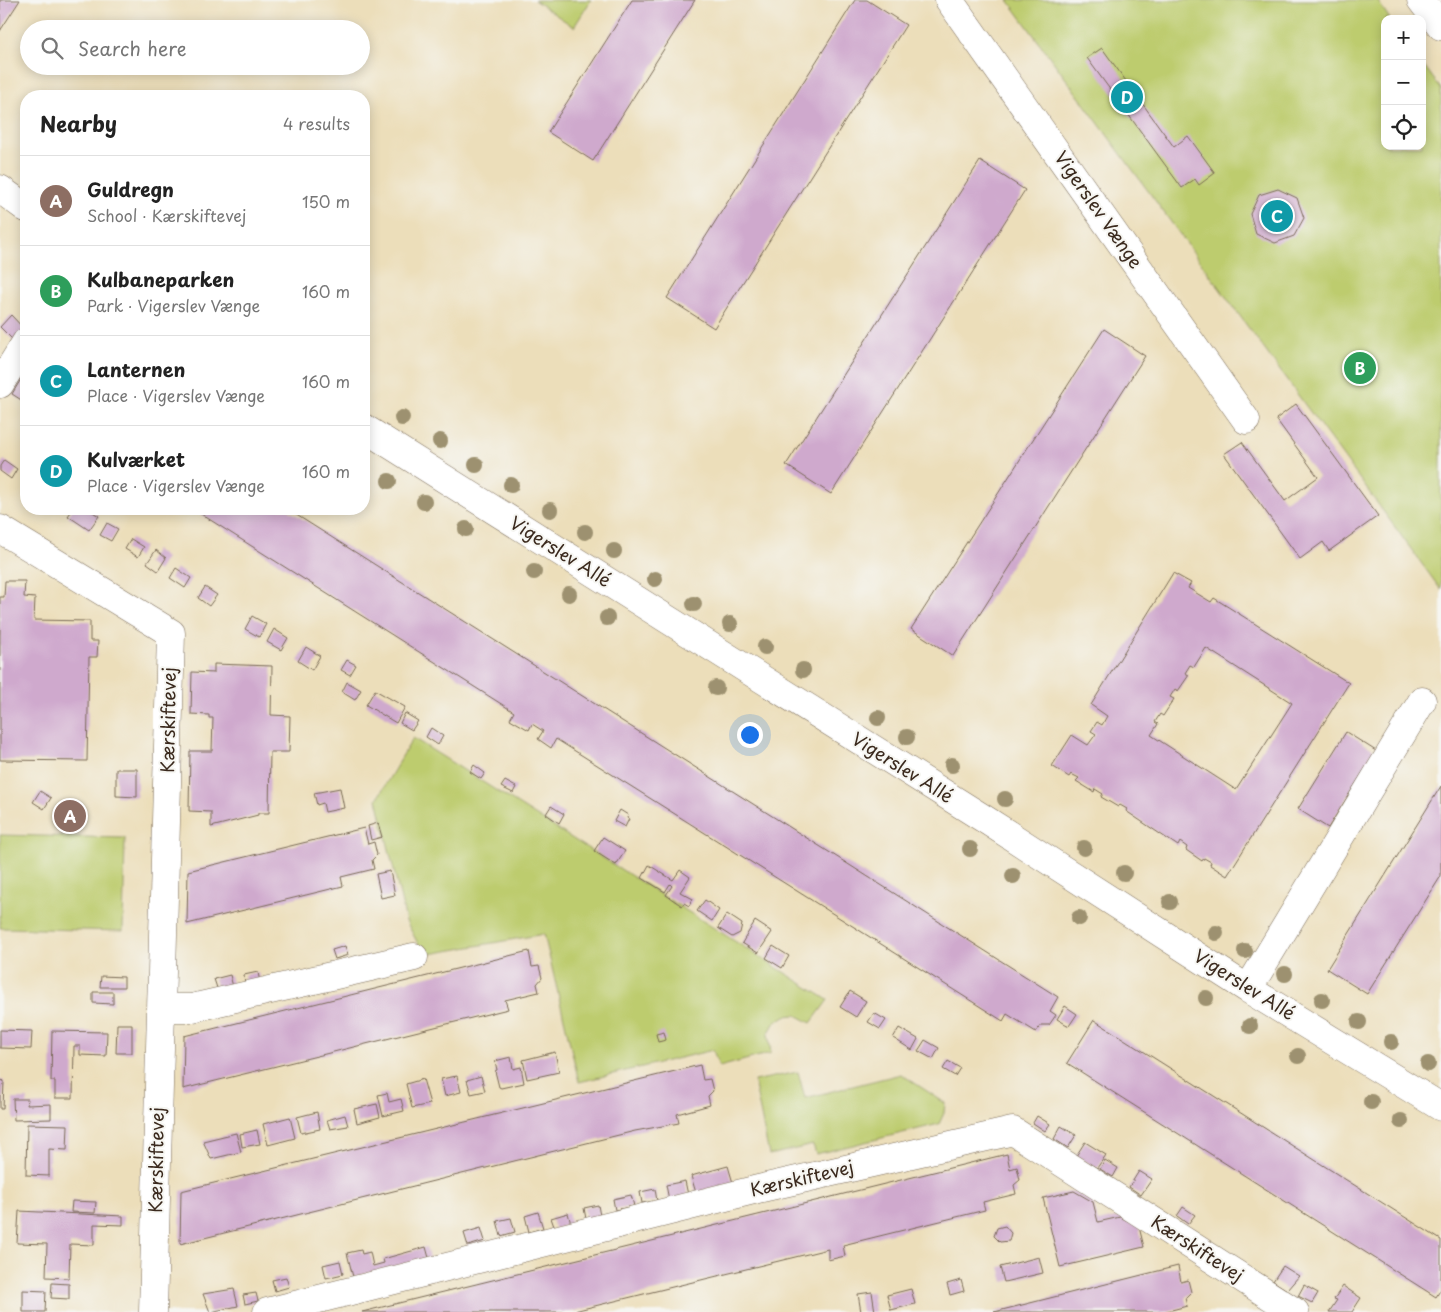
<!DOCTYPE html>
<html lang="en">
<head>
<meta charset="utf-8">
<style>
	body { margin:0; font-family:"Playpen Sans",sans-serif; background:#f2f2f2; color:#222 }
	.controls { position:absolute; right:15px; top:15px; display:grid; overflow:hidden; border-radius:10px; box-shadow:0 2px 12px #0003 }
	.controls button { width:45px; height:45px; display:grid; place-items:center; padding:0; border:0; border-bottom:1px solid #e0e0e0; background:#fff; color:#222; font:25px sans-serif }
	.you { position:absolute; left:749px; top:734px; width:18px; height:18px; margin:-12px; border:4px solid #fff; border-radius:50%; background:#1a73e8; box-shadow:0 0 0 8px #1a73e833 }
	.badge { display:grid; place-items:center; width:32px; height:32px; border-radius:50%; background:#1f6fb2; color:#fff; font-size:16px; font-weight:700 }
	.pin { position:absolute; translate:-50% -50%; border:2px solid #fff; box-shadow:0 1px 5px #0006 }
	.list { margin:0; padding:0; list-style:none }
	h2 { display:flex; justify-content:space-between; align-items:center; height:65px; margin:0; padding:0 20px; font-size:21px }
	h2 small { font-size:16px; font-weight:400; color:#767676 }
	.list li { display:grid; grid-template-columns:32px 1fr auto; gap:15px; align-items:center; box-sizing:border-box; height:90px; padding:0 20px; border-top:1px solid #e0e0e0 }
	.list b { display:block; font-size:19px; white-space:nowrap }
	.list p { margin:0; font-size:16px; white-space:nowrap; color:#767676 }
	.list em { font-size:16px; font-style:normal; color:#767676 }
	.icon { flex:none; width:28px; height:28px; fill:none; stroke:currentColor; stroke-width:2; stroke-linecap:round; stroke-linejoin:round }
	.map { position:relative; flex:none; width:1441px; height:1312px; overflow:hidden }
	.search { position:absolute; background:#fff; box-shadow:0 2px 12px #0003; left:20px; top:20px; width:350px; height:55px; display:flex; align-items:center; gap:12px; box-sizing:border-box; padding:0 18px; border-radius:28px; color:#767676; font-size:19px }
	.panel { position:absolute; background:#fff; box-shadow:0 2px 12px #0003; left:20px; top:90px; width:350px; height:425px; border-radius:20px }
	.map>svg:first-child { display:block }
	.green { fill:#bdcc6e; stroke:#7c7b46 }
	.building { fill:#cfa9cd; fill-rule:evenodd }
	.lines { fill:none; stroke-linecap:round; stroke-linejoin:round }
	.minor-casing { stroke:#796955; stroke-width:29 }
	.minor { stroke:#fff; stroke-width:28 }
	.tree { fill:#9d916f }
	.labels { text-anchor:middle; stroke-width:4; stroke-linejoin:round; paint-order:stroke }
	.street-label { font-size:18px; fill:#3b2a1e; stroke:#f6f6f2 }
</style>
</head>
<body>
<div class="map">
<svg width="1441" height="1312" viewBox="0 0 1441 1312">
	<rect width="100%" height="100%" fill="#f6f6f2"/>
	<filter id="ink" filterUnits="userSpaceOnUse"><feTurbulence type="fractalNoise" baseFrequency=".02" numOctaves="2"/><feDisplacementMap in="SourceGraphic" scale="10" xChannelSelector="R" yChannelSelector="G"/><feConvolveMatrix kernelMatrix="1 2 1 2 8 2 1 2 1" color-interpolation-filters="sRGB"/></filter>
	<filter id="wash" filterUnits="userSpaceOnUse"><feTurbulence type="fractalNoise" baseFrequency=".0096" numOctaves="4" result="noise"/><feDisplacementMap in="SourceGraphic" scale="20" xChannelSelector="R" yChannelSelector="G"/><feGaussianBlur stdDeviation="1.12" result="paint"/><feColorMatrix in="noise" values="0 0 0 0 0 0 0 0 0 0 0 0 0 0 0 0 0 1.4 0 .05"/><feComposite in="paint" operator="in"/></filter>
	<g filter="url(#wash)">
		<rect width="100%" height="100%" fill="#ecdeba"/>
		<path class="green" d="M534 0H591L574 27Z
			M1008 0H1377L1390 19H1385V146H1422V63L1441 89V590Z
			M413 738 828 1000 811 1023 796 1015 785 1016 775 1022 768 1034 771 1053 719 1067 713 1050 579 1082 544 934 424 955 406 921 377 799Z
			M0 835 125 838 123 931 0 928Z
			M798 1072 805 1098 901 1074 945 1103 944 1113 939 1124 816 1154 813 1145 769 1155 754 1081Z"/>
		<g id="blocks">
			<path class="building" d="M0 0H20L0 31Z
				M632 0H695L593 161 548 132Z
				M855 0H867L906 25 714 328 667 298Z
				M1102 48 1174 147 1188 136 1215 173 1199 185 1195 179 1182 188 1087 58Z
				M980 161 1025 190 831 494 786 465Z
				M1278 189 1297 198 1304 218 1294 236 1275 243 1256 234 1250 214 1259 195Z
				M11 315 26 331 19 346 0 327Z
				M1104 329 1145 356 953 656 911 629Z
				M26 371V403L12 394Z
				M1296 404 1378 516 1329 551 1323 542 1300 559 1224 454 1242 442 1285 501 1318 477 1276 419Z
				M4 460 17 469 11 479 0 471V466Z
				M73 509H88L99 516 89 530 68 516Z
				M193 509H287L1058 997 1050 1011 1056 1015 1049 1025H1041L1036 1032 1007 1014 1003 1021 556 739 551 748 538 739 543 731 532 724 529 730 510 719 514 712Z
				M107 523 118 529 111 541 100 535Z
				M131 539 144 547 138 557 125 549Z
				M156 550 166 558 158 571 147 563Z
				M176 568 191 578 185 588 170 578Z
				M1173 573 1191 583 1188 588 1211 602 1214 598 1349 683 1227 876 1210 865 1211 862 1204 858 1202 861 1186 850 1187 847 1180 842 1178 846 1126 811 1127 809 1120 805 1118 807 1101 797 1103 794 1095 789 1094 792 1076 781 1079 778 1071 774 1069 777 1052 766 1072 735 1088 745 1096 734 1091 731 1097 722 1102 725 1107 716 1091 705ZM1206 648 1292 703 1236 790 1151 735 1158 724 1155 722 1160 714 1163 716 1174 699 1170 697 1175 689 1178 691 1189 675 1185 673 1190 665 1194 667Z
				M5 581H25L24 597 35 598 34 620 90 621V641H98L97 657H89L87 761 0 760V597H4Z
				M205 587 217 595 209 606 198 598Z
				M252 616 266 624 259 637 245 629Z
				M274 629 288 638 281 650 267 642Z
				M306 647 320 656 312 670 298 661Z
				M347 660 356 665 350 675 341 670Z
				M214 664 272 666 271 715 290 716 289 752H270L269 813H258V815L211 827V812L189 811 190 751H212L213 718H209V715L191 714 192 672 214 673Z
				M347 682 361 690 355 700 342 692Z
				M375 690 405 707 396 723 366 705Z
				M405 713 418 721 412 730 400 723Z
				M431 728 443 736 438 745 426 737Z
				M1346 732 1376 751 1328 828 1298 809Z
				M474 765 485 773 481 779 470 772Z
				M116 769H137V797L116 796Z
				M505 781 516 787 513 793 501 787Z
				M1441 786V876L1367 994 1327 969Z
				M340 788 344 808 325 812 323 803 317 805 314 793Z
				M40 791 51 798 44 809 33 802Z
				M551 806 564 814 559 823 546 814Z
				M620 810 628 815 627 818 629 819 625 827 614 821Z
				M378 823 382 837 371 840 368 826Z
				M364 828 368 844 374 842 377 855 372 860 374 869 341 877 343 886 187 924 188 871Z
				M603 837 625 851 616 865 594 851Z
				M649 865 673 880 680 870 690 877 680 892 693 899 689 906 684 903 682 906 666 895 672 886 670 884 665 892 642 878Z
				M390 871 395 895 381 898 376 874Z
				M705 900 719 910 712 921 697 911Z
				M727 914 742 924 740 933 732 937 718 928Z
				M755 921 772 932 758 953 742 943Z
				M345 946 348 955 335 959 332 950Z
				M773 946 789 956 782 968 766 958Z
				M529 951 532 967 539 966 542 978 537 984 539 992 505 1000 508 1009 183 1089 184 1036Z
				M258 972 260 983 245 985 244 975Z
				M230 975 233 987 218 991 214 979Z
				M101 976 124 977V987H100Z
				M850 991 866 1001 856 1017 840 1007Z
				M93 992H113V1004L93 1003Z
				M1065 1006 1077 1014 1069 1026 1057 1019Z
				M874 1013 886 1020 880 1029 868 1022Z
				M1094 1020 1441 1240V1289L1436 1297 1067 1063Z
				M117 1024H132V1053H116Z
				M899 1028 918 1039 912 1050 893 1038Z
				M0 1030 32 1031 31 1049 0 1048Z
				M52 1031 107 1032 106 1056 80 1055V1046H74L73 1098H55V1081H51Z
				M664 1032 666 1040 658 1042 656 1034Z
				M925 1040 939 1048 933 1059 918 1051Z
				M555 1052 559 1072 527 1079 523 1060Z
				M511 1057 513 1069 521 1067 524 1083 501 1088 499 1087 495 1071 497 1070 495 1061Z
				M948 1061 960 1068 955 1076 943 1069Z
				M700 1065 703 1080 710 1079 713 1091 708 1096 710 1105 677 1114 679 1123 635 1131 180 1244 181 1191Z
				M457 1076 461 1092 445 1096 441 1079Z
				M481 1076 485 1091 471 1094 467 1080Z
				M423 1079 430 1104 412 1108 406 1084Z
				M0 1080 4 1081 3 1109H0Z
				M387 1093 389 1102 401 1099 404 1111 383 1116 378 1095Z
				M13 1099H28L27 1105 51 1104V1119L14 1120Z
				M377 1104 380 1117 357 1123 354 1109Z
				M317 1112 320 1129 301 1133 297 1117Z
				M345 1115 348 1126 330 1129 327 1120Z
				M1037 1116 1050 1124 1045 1131 1033 1123Z
				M290 1117 295 1138 268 1145 263 1124Z
				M27 1124 68 1125 67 1150 49 1149V1176L26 1175Z
				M1061 1126 1076 1135 1068 1148 1054 1139Z
				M257 1130 260 1144 242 1147 240 1134Z
				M236 1133 241 1152 211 1159 203 1141Z
				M1085 1142 1106 1155 1097 1168 1076 1156Z
				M1007 1154 1010 1169 1017 1167 1020 1180 1014 1185 1016 1194 983 1202 985 1210 843 1245 845 1256 828 1260V1249L570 1312H362Z
				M1105 1160 1118 1168 1113 1177 1100 1169Z
				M728 1166 733 1183 696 1193 691 1176Z
				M1139 1171 1152 1179 1141 1195 1129 1187Z
				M685 1181 688 1195 669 1200 666 1185Z
				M655 1189 657 1201 642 1203 640 1192Z
				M1074 1191 1093 1202 1098 1222 1120 1217 1139 1227 1144 1247 1060 1267 1043 1198Z
				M631 1195 634 1206 615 1210 613 1199Z
				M72 1201 96 1202 95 1213 71 1212Z
				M598 1205 600 1216 586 1219 584 1208Z
				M1183 1207 1195 1215 1188 1224 1177 1216Z
				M19 1211 123 1216V1225L94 1224V1245L70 1244 69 1278 46 1277 47 1244 17 1243Z
				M538 1212 543 1228 529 1232 525 1216Z
				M568 1213 571 1224 555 1229 551 1218Z
				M511 1218 515 1232 501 1236 497 1221Z
				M1005 1226 1011 1233 1009 1241 1000 1242 994 1236 997 1228Z
				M481 1228 485 1241 468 1246 464 1233Z
				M426 1247 429 1258 353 1277 347 1253 361 1250 362 1254 370 1252 373 1266 384 1263 383 1259Z
				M1039 1257 1043 1273 1004 1282 1000 1267Z
				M340 1261 343 1274 326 1278 323 1265Z
				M1178 1266 1181 1282 1188 1280 1191 1292 1185 1298 1187 1306 1164 1312H994Z
				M1283 1266 1299 1276 1287 1290 1273 1281Z
				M286 1277 289 1287 275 1291 272 1280Z
				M961 1280 964 1291 950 1295 947 1284Z
				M52 1283 69 1284V1299L51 1298Z
				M1304 1285 1318 1293 1312 1303 1298 1296Z
				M1343 1286 1361 1298 1352 1312H1329L1337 1300 1334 1299Z
				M234 1289 238 1306 210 1312 203 1294Z
				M911 1289 915 1304 891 1310 887 1295Z
				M23 1290 46 1291 45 1312H23Z
				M872 1292 875 1312H861L858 1294Z
				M256 1293 258 1301 245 1304 243 1295Z"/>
		</g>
	</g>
	<g filter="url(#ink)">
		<use href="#blocks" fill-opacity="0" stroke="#796955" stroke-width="1"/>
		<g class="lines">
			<defs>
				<path id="minor" d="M949 0 1246 420
					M1421 0 1441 26
					M0 189 26 208
					M0 384 26 342
					M364 428 986 820 1248 989 1441 1107
					M0 529 171 633 153 1312
					M1248 989 1422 701
					M161 1008H192L414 957
					M267 1312 758 1189 1013 1131 1295 1312"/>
			</defs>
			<use href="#minor" class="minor-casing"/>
			<use href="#minor" class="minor"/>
		</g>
		<g class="tree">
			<circle cx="402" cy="418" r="8"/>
			<circle cx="440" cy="441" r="8"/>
			<circle cx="476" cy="465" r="8"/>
			<circle cx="389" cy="481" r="8"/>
			<circle cx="511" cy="485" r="8"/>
			<circle cx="424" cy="502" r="8"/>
			<circle cx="550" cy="510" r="8"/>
			<circle cx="466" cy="529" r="8"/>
			<circle cx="585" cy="532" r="8"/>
			<circle cx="614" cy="551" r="8"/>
			<circle cx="534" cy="572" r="8"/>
			<circle cx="655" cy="579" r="8"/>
			<circle cx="569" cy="594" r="8"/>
			<circle cx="694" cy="604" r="8"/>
			<circle cx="607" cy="618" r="8"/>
			<circle cx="730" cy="624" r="8"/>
			<circle cx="765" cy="647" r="8"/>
			<circle cx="803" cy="670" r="8"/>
			<circle cx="716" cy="688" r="8"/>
			<circle cx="878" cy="718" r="8"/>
			<circle cx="907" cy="737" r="8"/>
			<circle cx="952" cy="765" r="8"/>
			<circle cx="1005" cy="799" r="8"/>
			<circle cx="1084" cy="848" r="8"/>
			<circle cx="970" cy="849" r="8"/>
			<circle cx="1124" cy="873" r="8"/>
			<circle cx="1013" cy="876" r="8"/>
			<circle cx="1170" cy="902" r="8"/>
			<circle cx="1079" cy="918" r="8"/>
			<circle cx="1216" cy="933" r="8"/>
			<circle cx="1245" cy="951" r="8"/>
			<circle cx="1285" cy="974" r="8"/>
			<circle cx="1206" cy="998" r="8"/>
			<circle cx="1322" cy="1000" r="8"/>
			<circle cx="1359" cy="1022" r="8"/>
			<circle cx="1250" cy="1026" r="8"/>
			<circle cx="1391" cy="1042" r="8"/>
			<circle cx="1298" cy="1056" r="8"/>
			<circle cx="1428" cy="1064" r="8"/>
			<circle cx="1371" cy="1102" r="8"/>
			<circle cx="1401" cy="1121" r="8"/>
		</g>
	</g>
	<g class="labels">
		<g class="street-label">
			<text transform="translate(1098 210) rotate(55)" y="6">Vigerslev Vænge</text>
			<text transform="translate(560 552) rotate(32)" y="6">Vigerslev Allé</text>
			<text transform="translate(169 720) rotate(-89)" y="6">Kærskiftevej</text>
			<text transform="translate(902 768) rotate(32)" y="6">Vigerslev Allé</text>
			<text transform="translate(1244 985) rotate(32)" y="6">Vigerslev Allé</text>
			<text transform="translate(157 1160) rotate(-89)" y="6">Kærskiftevej</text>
			<text transform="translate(802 1179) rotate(-13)" y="6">Kærskiftevej</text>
			<text transform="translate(1197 1249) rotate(33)" y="6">Kærskiftevej</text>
		</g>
	</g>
</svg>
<div class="controls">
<button>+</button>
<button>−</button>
<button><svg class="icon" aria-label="locate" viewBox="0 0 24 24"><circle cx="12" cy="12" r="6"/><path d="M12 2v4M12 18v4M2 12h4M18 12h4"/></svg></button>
</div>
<div class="you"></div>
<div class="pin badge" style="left:70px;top:816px;background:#8d6e63">A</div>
<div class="pin badge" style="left:1360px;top:368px;background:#2e9e5b">B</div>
<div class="pin badge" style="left:1277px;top:216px;background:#0f9aa8">C</div>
<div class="pin badge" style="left:1127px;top:97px;background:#0f9aa8">D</div>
<div class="search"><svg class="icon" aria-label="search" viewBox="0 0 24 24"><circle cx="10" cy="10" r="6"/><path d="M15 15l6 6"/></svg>Search here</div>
<section class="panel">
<h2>Nearby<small>4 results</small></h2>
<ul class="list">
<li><span class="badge" style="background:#8d6e63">A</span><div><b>Guldregn</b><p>School · Kærskiftevej</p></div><em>150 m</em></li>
<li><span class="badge" style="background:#2e9e5b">B</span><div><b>Kulbaneparken</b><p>Park · Vigerslev Vænge</p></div><em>160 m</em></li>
<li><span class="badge" style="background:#0f9aa8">C</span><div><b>Lanternen</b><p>Place · Vigerslev Vænge</p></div><em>160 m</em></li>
<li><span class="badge" style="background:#0f9aa8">D</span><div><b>Kulværket</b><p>Place · Vigerslev Vænge</p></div><em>160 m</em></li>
</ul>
</section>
</div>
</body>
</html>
